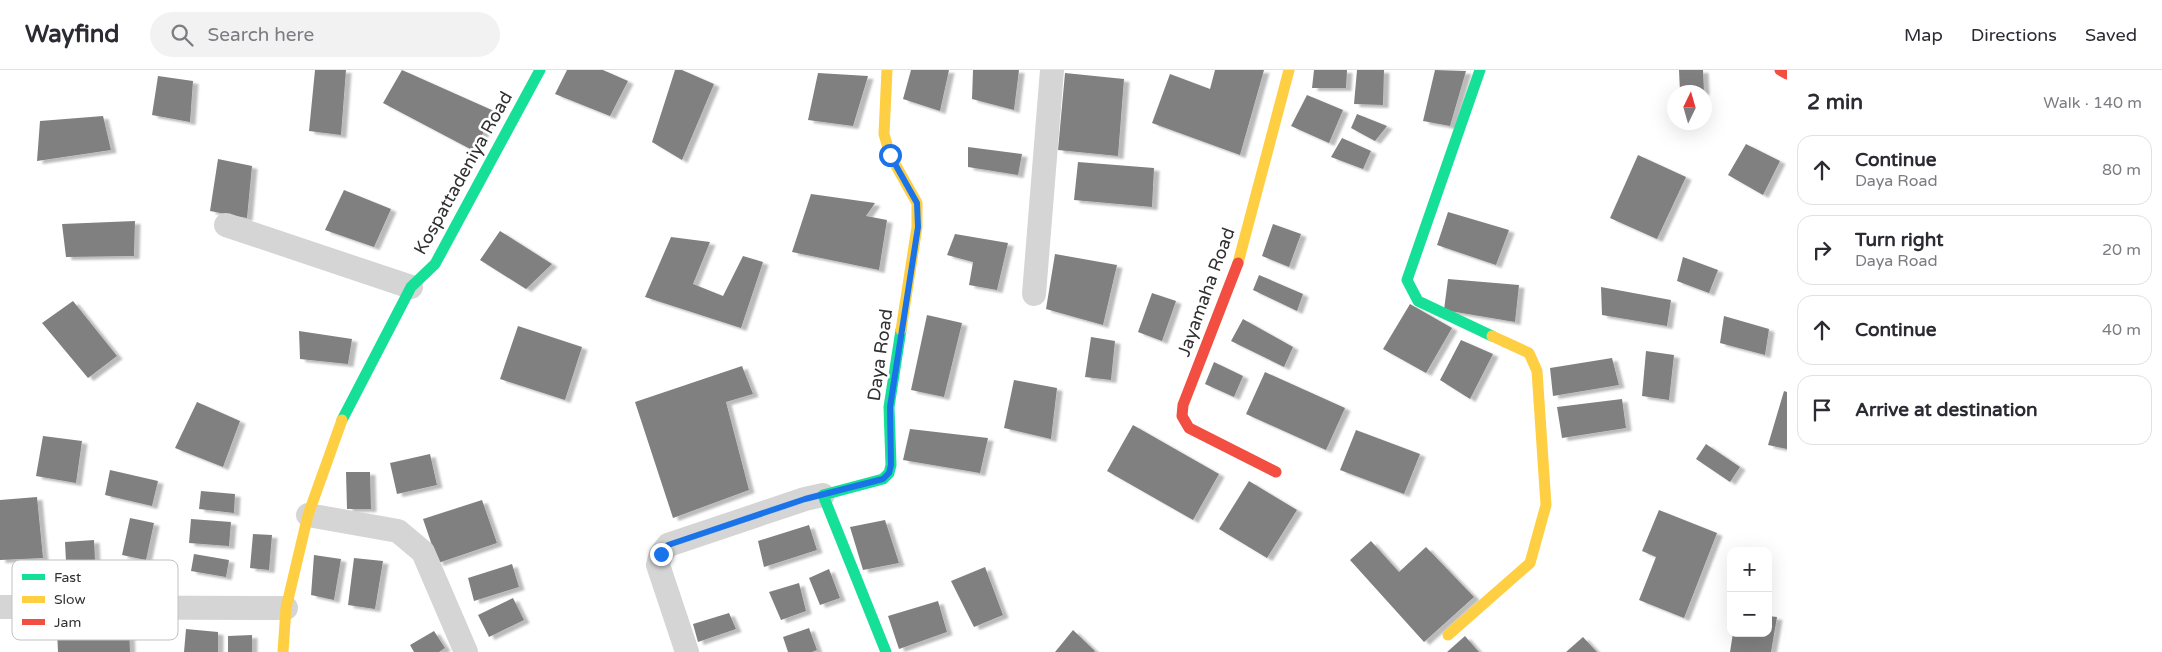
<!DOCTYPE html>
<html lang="en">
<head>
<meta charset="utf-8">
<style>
	body { margin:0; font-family:"Varela Round",sans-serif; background:#f2f2f3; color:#2b2b33 }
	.controls { position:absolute; right:15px; bottom:15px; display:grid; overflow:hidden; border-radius:10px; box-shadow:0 5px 20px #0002 }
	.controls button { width:45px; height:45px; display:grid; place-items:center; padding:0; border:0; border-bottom:1px solid #e1e1e2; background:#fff; color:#2b2b33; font:25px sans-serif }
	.compass { position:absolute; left:1667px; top:15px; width:45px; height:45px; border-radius:50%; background:#fff; box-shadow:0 5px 20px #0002; rotate:5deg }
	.stop { position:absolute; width:15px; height:15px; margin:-11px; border:4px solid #1a73e8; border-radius:50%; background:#fff }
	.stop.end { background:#1a73e8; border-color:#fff; box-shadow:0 1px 5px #0008 }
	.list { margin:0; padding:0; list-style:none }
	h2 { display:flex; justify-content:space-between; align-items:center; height:65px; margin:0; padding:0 20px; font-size:21px }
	h2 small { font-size:16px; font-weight:400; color:#7c7c81 }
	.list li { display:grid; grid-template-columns:32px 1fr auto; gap:15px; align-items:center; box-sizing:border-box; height:70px; margin:0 10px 10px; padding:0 10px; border:1px solid #e1e1e2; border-radius:15px }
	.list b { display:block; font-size:19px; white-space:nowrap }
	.list p { margin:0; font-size:16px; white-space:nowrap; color:#7c7c81 }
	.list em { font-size:16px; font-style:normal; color:#7c7c81 }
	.icon { flex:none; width:28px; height:28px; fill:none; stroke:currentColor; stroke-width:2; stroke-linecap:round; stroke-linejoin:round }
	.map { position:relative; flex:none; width:1787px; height:582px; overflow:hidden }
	header { display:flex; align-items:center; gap:30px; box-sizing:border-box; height:70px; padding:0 25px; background:#fff; border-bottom:1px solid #e1e1e2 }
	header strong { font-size:24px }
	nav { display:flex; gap:28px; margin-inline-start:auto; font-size:18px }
	.search { width:350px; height:45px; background:#f2f2f3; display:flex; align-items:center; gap:12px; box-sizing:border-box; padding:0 18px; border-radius:28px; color:#7c7c81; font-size:19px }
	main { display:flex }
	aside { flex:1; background:#fff }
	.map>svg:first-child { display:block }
	.building { fill:#808080; filter:url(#shadow) }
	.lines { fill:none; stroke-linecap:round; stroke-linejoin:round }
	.street { stroke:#d5d5d5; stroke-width:24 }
	.fast { stroke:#16e098; stroke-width:11 }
	.slow { stroke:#ffcf43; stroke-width:11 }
	.jam { stroke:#f24e42; stroke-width:11 }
	.route { stroke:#1a73e8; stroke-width:6 }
	.labels { text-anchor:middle; stroke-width:5; stroke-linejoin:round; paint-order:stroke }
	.street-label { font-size:18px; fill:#313131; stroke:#fff }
	.key { fill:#fff; stroke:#c1c1c1; stroke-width:1 }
	.key-label { font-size:14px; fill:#313131 }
</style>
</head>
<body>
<header>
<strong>Wayfind</strong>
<div class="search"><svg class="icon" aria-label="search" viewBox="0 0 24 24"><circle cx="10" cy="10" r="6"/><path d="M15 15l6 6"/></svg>Search here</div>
<nav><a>Map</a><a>Directions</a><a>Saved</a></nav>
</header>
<main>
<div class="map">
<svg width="1787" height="582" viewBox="0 0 1787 582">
	<defs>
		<filter id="shadow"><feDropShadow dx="5.5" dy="3" stdDeviation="1" flood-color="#0004"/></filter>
	</defs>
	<rect width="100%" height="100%" fill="#fff"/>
	<path class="building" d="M315 0H346L341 65 309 61Z
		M402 0 494 41 474 81 383 33Z
		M567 0H603L628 11 610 46 555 24Z
		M675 0H682L714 14 682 90 652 72Z
		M911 0H949L940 41 903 29Z
		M973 0H1019L1014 40 972 29Z
		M1215 0H1264L1240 85 1152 53 1170 4 1210 19Z
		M1314 0H1347L1346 18H1312Z
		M1357 0H1384L1383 35 1354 34Z
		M1435 0 1466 1 1450 56 1423 51Z
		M1679 0H1703L1704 22H1680Z
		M818 3 868 6 853 56 808 50Z
		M1065 3 1124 9 1118 86 1058 80Z
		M158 6 193 11 190 52 152 45Z
		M1307 25 1343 40 1329 73 1291 56Z
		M1357 44 1387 56 1375 71 1351 58Z
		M103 46 111 80 37 91 40 51Z
		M1342 68 1371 81 1363 99 1331 87Z
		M1746 74 1780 91 1763 125 1728 105Z
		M968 77 1022 84 1018 105 968 97Z
		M1638 85 1686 107 1657 169 1610 148Z
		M218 89 252 96 247 148 210 141Z
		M1078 92 1154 98 1152 137 1074 130Z
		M344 120 391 139 374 177 325 160Z
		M811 124 875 133 866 146 887 150 879 200 792 182Z
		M1448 142 1509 160 1496 195 1437 175Z
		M135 151 134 186 66 187 62 154Z
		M1273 154 1301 164 1289 197 1262 186Z
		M500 161 552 194 526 219 480 190Z
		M955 164 1008 173 997 220 969 215 973 192 947 185Z
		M671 167 710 172 693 214 723 226 743 186 763 192 741 258 645 227Z
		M1055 184 1117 195 1103 255 1046 239Z
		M1683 187 1718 200 1709 223 1677 211Z
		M1259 205 1303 224 1297 241 1253 220Z
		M1448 209 1519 215 1515 252 1444 240Z
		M1601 217 1671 230 1667 256 1602 245Z
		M1152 223 1176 231 1162 271 1138 262Z
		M73 231 117 286 88 308 42 253Z
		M1410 234 1452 258 1426 303 1383 279Z
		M927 245 962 253 944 327 911 320Z
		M1724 246 1769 259 1765 285 1720 273Z
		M1243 249 1293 277 1284 297 1231 271Z
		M518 256 582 277 565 330 500 309Z
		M299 261 352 269 348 294 300 289Z
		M1091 267 1115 271 1111 310 1085 307Z
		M1461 270 1493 284 1470 329 1440 310Z
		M1646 281 1674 285 1669 330 1642 326Z
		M1612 288 1619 315 1553 326 1550 298Z
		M1214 292 1243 306 1234 327 1205 314Z
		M742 296 753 324 726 332 749 420 673 448 635 332Z
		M1265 302 1345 338 1326 380 1246 344Z
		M1014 310 1057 318 1051 369 1004 358Z
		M1784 321 1787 322V379L1768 375Z
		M1622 329 1626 358 1562 368 1557 337Z
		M197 332 240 351 223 397 175 378Z
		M1133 355 1219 404 1193 450 1107 401Z
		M910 359 988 368 980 403 903 390Z
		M1356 360 1420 384 1404 424 1340 400Z
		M43 366 82 371 76 413 36 406Z
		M1706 374 1740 397 1730 412 1696 389Z
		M430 384 437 415 397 424 390 393Z
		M110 400 158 411 152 436 105 425Z
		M346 402H370L371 439H347Z
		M1249 411 1297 440 1267 488 1219 459Z
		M201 421 235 424 234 443 199 439Z
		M37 427 43 488 0 490V430Z
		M482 430 497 473 438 493 423 449Z
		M1659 440 1717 463 1684 548 1639 530 1656 487 1642 481Z
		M130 448 154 453 146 490 122 485Z
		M191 449 231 452 229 476 189 473Z
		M885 450 899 493 863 500 850 457Z
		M809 455 817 480 764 497 758 471Z
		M253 464 272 465 269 500 250 498Z
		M94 470 95 490 66 492 65 472Z
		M1371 471 1399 502 1426 477 1474 527 1424 572 1350 490Z
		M194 484 229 490 226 507 191 501Z
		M314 485 341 489 334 530 311 525Z
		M354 488 383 491 375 539 348 535Z
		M512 494 519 517 474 531 468 508Z
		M985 497 1003 545 974 557 951 511Z
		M829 499 840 528 820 535 809 508Z
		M799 513 806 541 781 550 769 522Z
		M513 528 524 550 489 567 478 545Z
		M938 531 947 562 899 579 888 546Z
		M729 543 736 559 698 572 693 554Z
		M1768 546 1777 547 1771 582H1730L1733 563H1768Z
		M129 557 130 582H58L57 561Z
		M809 558 817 580 812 582H788L783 567Z
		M186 559 218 562V582H184Z
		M1073 560 1095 581 1094 582H1055Z
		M434 561 445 578 439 582H414L410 575Z
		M252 565V582H228V566Z
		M1465 566 1479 582H1447Z
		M1583 567 1597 582H1566Z"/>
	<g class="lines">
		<path class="street" d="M226 155 411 217
			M1034 224 1052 0
			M308 445 398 461 423 482 466 582
			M0 537 286 538
			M687 582 658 495 661 484 668 475 805 429 823 425"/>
		<path class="fast" d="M1480 0 1407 210 1418 231 1492 266
			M342 350 411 217 435 194 540 0
			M886 582 823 425 883 409 889 403 891 395 889 337 901 260"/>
		<path class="slow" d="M887 0 884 64 890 85 917 133V157L901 260
			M1238 193 1289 0
			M1448 565 1530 493 1546 435 1537 301 1529 283 1492 266
			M283 582 286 538 308 445 342 350"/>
		<path class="jam" d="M1780 0 1787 4
			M1238 193 1183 335 1182 346 1189 358 1276 402"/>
	</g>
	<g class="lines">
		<path class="route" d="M661 484 668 475 805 429 883 409 889 403 891 395 890 337 918 157 917 133 890 85"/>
	</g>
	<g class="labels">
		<g class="street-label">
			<text transform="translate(463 103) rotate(-61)" y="6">Kospattadeniya Road</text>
			<text transform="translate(1206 222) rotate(-70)" y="6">Jayamaha Road</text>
			<text transform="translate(880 285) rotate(-82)" y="6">Daya Road</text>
		</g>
	</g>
	<rect x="12" y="490" width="166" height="80" rx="8" class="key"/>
	<rect x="22" y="504" width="23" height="6" fill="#16e098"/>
	<rect x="22" y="526" width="23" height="7" fill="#ffcf43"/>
	<rect x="22" y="549" width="23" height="6" fill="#f24e42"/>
	<g class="key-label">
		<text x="54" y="512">Fast</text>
		<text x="54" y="534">Slow</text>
		<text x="54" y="557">Jam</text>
	</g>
</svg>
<div class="controls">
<button>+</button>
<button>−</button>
</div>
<svg class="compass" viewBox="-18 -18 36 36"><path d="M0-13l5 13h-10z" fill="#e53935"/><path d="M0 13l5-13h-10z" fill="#7c7c81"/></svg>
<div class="stop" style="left:890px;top:85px"></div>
<div class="stop end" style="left:661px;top:484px"></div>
</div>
<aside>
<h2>2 min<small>Walk · 140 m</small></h2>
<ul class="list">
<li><svg class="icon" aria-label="ahead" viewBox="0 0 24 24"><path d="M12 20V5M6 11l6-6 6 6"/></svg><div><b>Continue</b><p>Daya Road</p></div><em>80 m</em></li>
<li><svg class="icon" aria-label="right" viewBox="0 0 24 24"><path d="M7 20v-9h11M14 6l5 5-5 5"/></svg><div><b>Turn right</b><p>Daya Road</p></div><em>20 m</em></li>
<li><svg class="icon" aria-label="ahead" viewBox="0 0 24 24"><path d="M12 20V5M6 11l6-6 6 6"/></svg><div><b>Continue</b></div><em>40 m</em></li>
<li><svg class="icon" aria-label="arrive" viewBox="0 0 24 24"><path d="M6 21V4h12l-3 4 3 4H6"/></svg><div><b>Arrive at destination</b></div></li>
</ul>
</aside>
</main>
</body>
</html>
